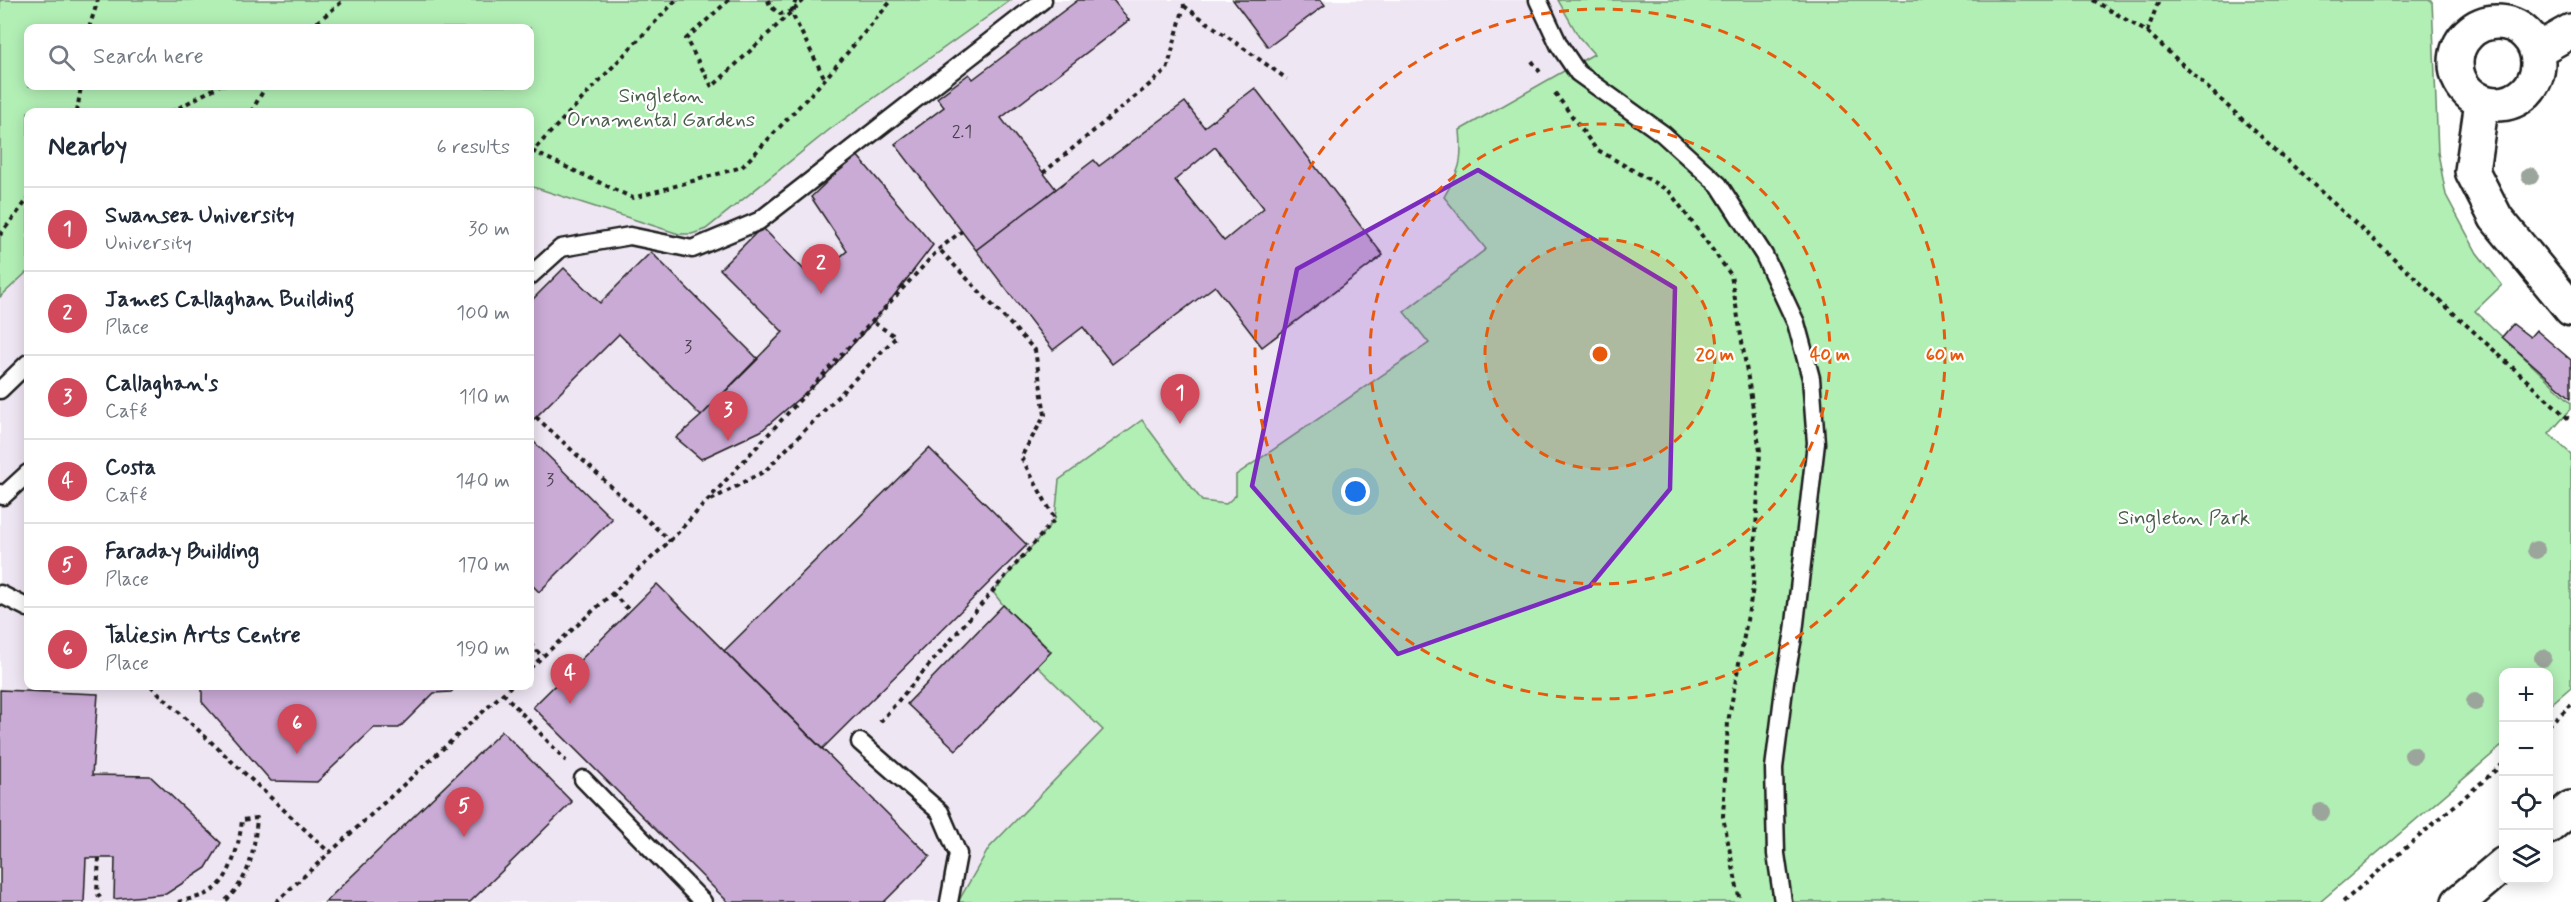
<!DOCTYPE html>
<html lang="en">
<head>
<meta charset="utf-8">
<style>
	body { margin:0; font-family:Mynerve,sans-serif; background:#f6f6f7; color:#1f2937 }
	.controls { position:absolute; right:18px; bottom:18px; display:grid; overflow:hidden; border-radius:12px; box-shadow:0 3px 15px #0003 }
	.controls button { width:54px; height:54px; display:grid; place-items:center; padding:0; border:0; border-bottom:2px solid #e0e1e3; background:#fff; color:#1f2937; font:30px sans-serif }
	.you { position:absolute; left:1356px; top:492px; width:21px; height:21px; margin:-15px; border:4px solid #fff; border-radius:50%; background:#1a73e8; box-shadow:0 0 0 9px #1a73e833 }
	.badge { display:grid; place-items:center; width:39px; height:39px; border-radius:50%; background:#d1495b; color:#fff; font-size:20px; font-weight:700 }
	.pin { position:absolute; translate:-50% -50px; filter:drop-shadow(0 2px 3px #0008) }
	.pin::after { content:''; position:absolute; top:32px; width:21px; height:18px; background:inherit; clip-path:polygon(0 0,100% 0,50% 100%) }
	.list { margin:0; padding:0; list-style:none }
	h2 { display:flex; justify-content:space-between; align-items:center; height:78px; margin:0; padding:0 24px; font-size:26px }
	h2 small { font-size:20px; font-weight:400; color:#747a83 }
	.list li { display:grid; grid-template-columns:39px 1fr auto; gap:18px; align-items:center; box-sizing:border-box; height:84px; padding:0 24px; border-top:2px solid #e0e1e3 }
	.list b { display:block; font-size:22px; white-space:nowrap }
	.list p { margin:0; font-size:20px; white-space:nowrap; color:#747a83 }
	.list em { font-size:20px; font-style:normal; color:#747a83 }
	.icon { flex:none; width:33px; height:33px; fill:none; stroke:currentColor; stroke-width:2; stroke-linecap:round; stroke-linejoin:round }
	.map { position:relative; flex:none; width:2571px; height:902px; overflow:hidden }
	.search { position:absolute; background:#fff; box-shadow:0 3px 15px #0003; left:24px; top:24px; width:510px; height:66px; display:flex; align-items:center; gap:15px; box-sizing:border-box; padding:0 21px; border-radius:12px; color:#747a83; font-size:22px }
	.panel { position:absolute; background:#fff; box-shadow:0 3px 15px #0003; left:24px; top:108px; width:510px; height:582px; border-radius:12px }
	.map>svg:first-child { display:block }
	.built { fill:#efe6f3 }
	.green { fill:#b2efb5; stroke:#678668; stroke-width:1.5; fill-rule:evenodd }
	.building { fill:#caabd6; stroke:#1c1c1c; stroke-width:1.5; fill-rule:evenodd }
	.lines { fill:none; stroke-linecap:round; stroke-linejoin:round }
	.lane-casing { stroke:#1c1c1c; stroke-width:21 }
	.secondary-casing { stroke:#1c1c1c; stroke-width:38 }
	.primary-casing { stroke:#1c1c1c; stroke-width:38 }
	.path { stroke:#1c1c1c; stroke-width:4; stroke-dasharray:4.5 4.5; stroke-linecap:butt }
	.lane { stroke:#fff; stroke-width:16 }
	.secondary { stroke:#fff; stroke-width:33 }
	.primary { stroke:#fff; stroke-width:33 }
	.tree { fill:#9ba59b }
	.marked { fill:#7b2cbf; fill-opacity:0.2; stroke:#7b2cbf; stroke-width:4.5; stroke-linejoin:round }
	.ring { fill:none; stroke:#e8590c; stroke-width:3; stroke-dasharray:10 8 }
	.labels { text-anchor:middle; stroke-width:4.5; stroke-linejoin:round; paint-order:stroke }
	.number-label { font-size:18px; fill:#48404a }
	.park-label { font-size:21px; fill:#495b4a; stroke:#fff }
	.centre { fill:#e8590c; stroke:#fff; stroke-width:3 }
	.ring-label { font-size:18px; text-anchor:middle; font-weight:bold; fill:#e8590c; stroke:#fff; stroke-width:4.5; stroke-linejoin:round; paint-order:stroke }
</style>
</head>
<body>
<div class="map">
<svg width="2571" height="902" viewBox="0 0 2571 902">
	<rect width="100%" height="100%" fill="#fff"/>
	<filter id="ink" filterUnits="userSpaceOnUse"><feTurbulence type="fractalNoise" baseFrequency=".0167" numOctaves="2"/><feDisplacementMap in="SourceGraphic" scale="12" xChannelSelector="R" yChannelSelector="G"/><feConvolveMatrix kernelMatrix="1 2 1 2 8 2 1 2 1" color-interpolation-filters="sRGB"/></filter>
	<g filter="url(#ink)">
		<path class="built" d="M1011 0H1558L1579 37 1635 89 1800 902H0V297L28 271V686H530V186L679 234H692L706 229 829 130Z"/>
		<path class="green" d="M0 0H1011L829 130 706 229 692 234H679L530 186V112H28V271L0 297ZM530 28V86H28V28Z
			M1558 0H2432L2438 153 2446 195 2477 253 2502 285 2475 311 2571 402V409L2549 434 2571 454V687L2549 706 2548 672H2504L2503 745 2320 902H958L989 848 1103 730 1037 666 1051 651 1003 605 993 592 1055 519 1059 480 1142 420 1202 501 1226 504 1236 495V475L1429 343 1404 312 1486 249 1444 197C1460 169 1463 163 1460 130L1594 54 1579 37Z"/>
		<path class="building" d="M1078 0H1113L1129 20 1001 118 1056 189 976 250 895 144 944 107 937 98 969 74 973 79Z
			M1233 0H1321L1325 5 1268 47Z
			M1255 88 1383 255 1262 347 1215 286 1112 364 1083 327 1053 350 976 250 1094 160 1099 166 1185 102 1204 127ZM1215 147 1264 208 1224 241 1175 180Z
			M856 154 933 245 883 310 825 376 761 431 701 459 676 438 701 416 783 332 720 269 762 227 813 279 847 251 811 197Z
			M651 252 758 359 701 416 619 334 530 423V302L564 268 600 303Z
			M2513 324 2530 337 2536 330 2571 360V398L2502 337Z
			M530 438 612 519 539 592 530 583Z
			M929 448 1027 545 822 749 724 651Z
			M657 584 930 856 884 902H728L533 707Z
			M1003 605 1051 652 956 750 907 704Z
			M202 686H457L451 692 434 693 399 728H374L317 782 271 781 202 702Z
			M0 690 98 694 92 775 150 776 221 843 206 868 166 894 114 899 115 858H86L84 902H0Z
			M502 731 572 802 500 873 470 902H325Z"/>
		<g class="lines">
			<defs>
				<path id="lane" d="M1538 0 1559 45 1578 73 1663 134 1719 185 1764 255 1796 323 1811 378 1816 443 1794 632 1785 681 1774 768 1776 854 1783 902
					M530 276 561 248 630 236 692 249 759 221 1043 0
					M0 390 28 363
					M0 493 3 496 28 473
					M0 594 28 608
					M860 742 940 812 958 854 949 902
					M583 779 703 902"/>
				<path id="secondary" d="M2456 63a41 41 0 1 1 82 0a41 41 0 1 1-82 0Z
					M2537 50 2571 31
					M2482 102 2472 171 2496 218 2571 309"/>
				<path id="primary" d="M2548 827 2571 808
					M2459 902 2504 864"/>
			</defs>
			<use href="#lane" class="lane-casing"/>
			<use href="#secondary" class="secondary-casing"/>
			<use href="#primary" class="primary-casing"/>
			<path class="path" d="M729 0 686 39 712 87 804 0
				M768 0 770 6 780 14 790 12
				M796 0 791 12 825 79
				M2093 0 2147 32 2571 421
				M1184 6 1287 79
				M89 28 98 0
				M310 28 344 0
				M2147 32 2159 0
				M1532 61 1542 75
				M1555 93 1596 149 1669 191 1731 275 1760 451 1753 588 1728 722 1723 817 1740 902
				M77 112 81 86
				M171 112 219 86
				M251 112 266 86
				M532 151 633 198 742 167 825 79 892 0
				M530 154 676 0
				M1043 173 1167 70 1184 6 1183 0
				M0 235 28 199
				M536 417 670 541
				M711 500 765 471 896 337 873 322
				M612 593 630 611
				M530 644 542 656
				M530 668 670 541 939 249 962 231
				M151 686 330 853
				M503 693 566 761
				M880 722 1055 519 1021 457 1045 415 1035 350 939 249
				M2548 725 2571 705
				M99 858 97 892 102 902
				M178 902C189 899 201 897 210 892 231 882 240 840 242 820L257 818C254 851 251 878 224 902
				M276 902 511 686
				M2343 902 2504 763"/>
			<use href="#lane" class="lane"/>
			<use href="#secondary" class="secondary"/>
			<use href="#primary" class="primary"/>
		</g>
		<g class="tree">
			<circle cx="2530" cy="176" r="9"/>
			<circle cx="2536" cy="550" r="9"/>
			<circle cx="2543" cy="658" r="9"/>
			<circle cx="2475" cy="702" r="9"/>
			<circle cx="2413" cy="755" r="9"/>
			<circle cx="2321" cy="812" r="9"/>
		</g>
	</g>
	<path class="marked" d="M1478 170 1675 288 1670 489 1590 586 1398 654 1252 486 1297 269Z"/>
	<circle cx="1600" cy="354" r="115" fill="#e8590c" fill-opacity=".12"/>
	<g class="ring">
		<circle cx="1600" cy="354" r="115"/>
		<circle cx="1600" cy="354" r="230"/>
		<circle cx="1600" cy="354" r="345"/>
	</g>
	<g class="labels">
		<g class="number-label">
			<text x="962" y="137">2.1</text>
			<text x="688" y="352">3</text>
			<text x="550" y="485">3</text>
		</g>
		<g class="park-label">
			<text x="661" y="102">Singleton<tspan x="661" dy="24">Ornamental Gardens</tspan></text>
			<text x="2184" y="524">Singleton Park</text>
		</g>
	</g>
	<circle cx="1600" cy="354" r="9" class="centre"/>
	<g class="ring-label">
		<text x="1715" y="360">20 m</text>
		<text x="1830" y="360">40 m</text>
		<text x="1945" y="360">60 m</text>
	</g>
</svg>
<div class="controls">
<button>+</button>
<button>−</button>
<button><svg class="icon" aria-label="locate" viewBox="0 0 24 24"><circle cx="12" cy="12" r="6"/><path d="M12 2v4M12 18v4M2 12h4M18 12h4"/></svg></button>
<button><svg class="icon" aria-label="layers" viewBox="0 0 24 24"><path d="M12 4l9 5-9 5-9-5zM3 14l9 5 9-5"/></svg></button>
</div>
<div class="you"></div>
<div class="pin badge" style="left:1180px;top:424px">1</div>
<div class="pin badge" style="left:821px;top:294px">2</div>
<div class="pin badge" style="left:728px;top:441px">3</div>
<div class="pin badge" style="left:570px;top:704px">4</div>
<div class="pin badge" style="left:464px;top:837px">5</div>
<div class="pin badge" style="left:297px;top:754px">6</div>
<div class="search"><svg class="icon" aria-label="search" viewBox="0 0 24 24"><circle cx="10" cy="10" r="6"/><path d="M15 15l6 6"/></svg>Search here</div>
<section class="panel">
<h2>Nearby<small>6 results</small></h2>
<ul class="list">
<li><span class="badge">1</span><div><b>Swansea University</b><p>University</p></div><em>30 m</em></li>
<li><span class="badge">2</span><div><b>James Callaghan Building</b><p>Place</p></div><em>100 m</em></li>
<li><span class="badge">3</span><div><b>Callaghan's</b><p>Café</p></div><em>110 m</em></li>
<li><span class="badge">4</span><div><b>Costa</b><p>Café</p></div><em>140 m</em></li>
<li><span class="badge">5</span><div><b>Faraday Building</b><p>Place</p></div><em>170 m</em></li>
<li><span class="badge">6</span><div><b>Taliesin Arts Centre</b><p>Place</p></div><em>190 m</em></li>
</ul>
</section>
</div>
</body>
</html>
